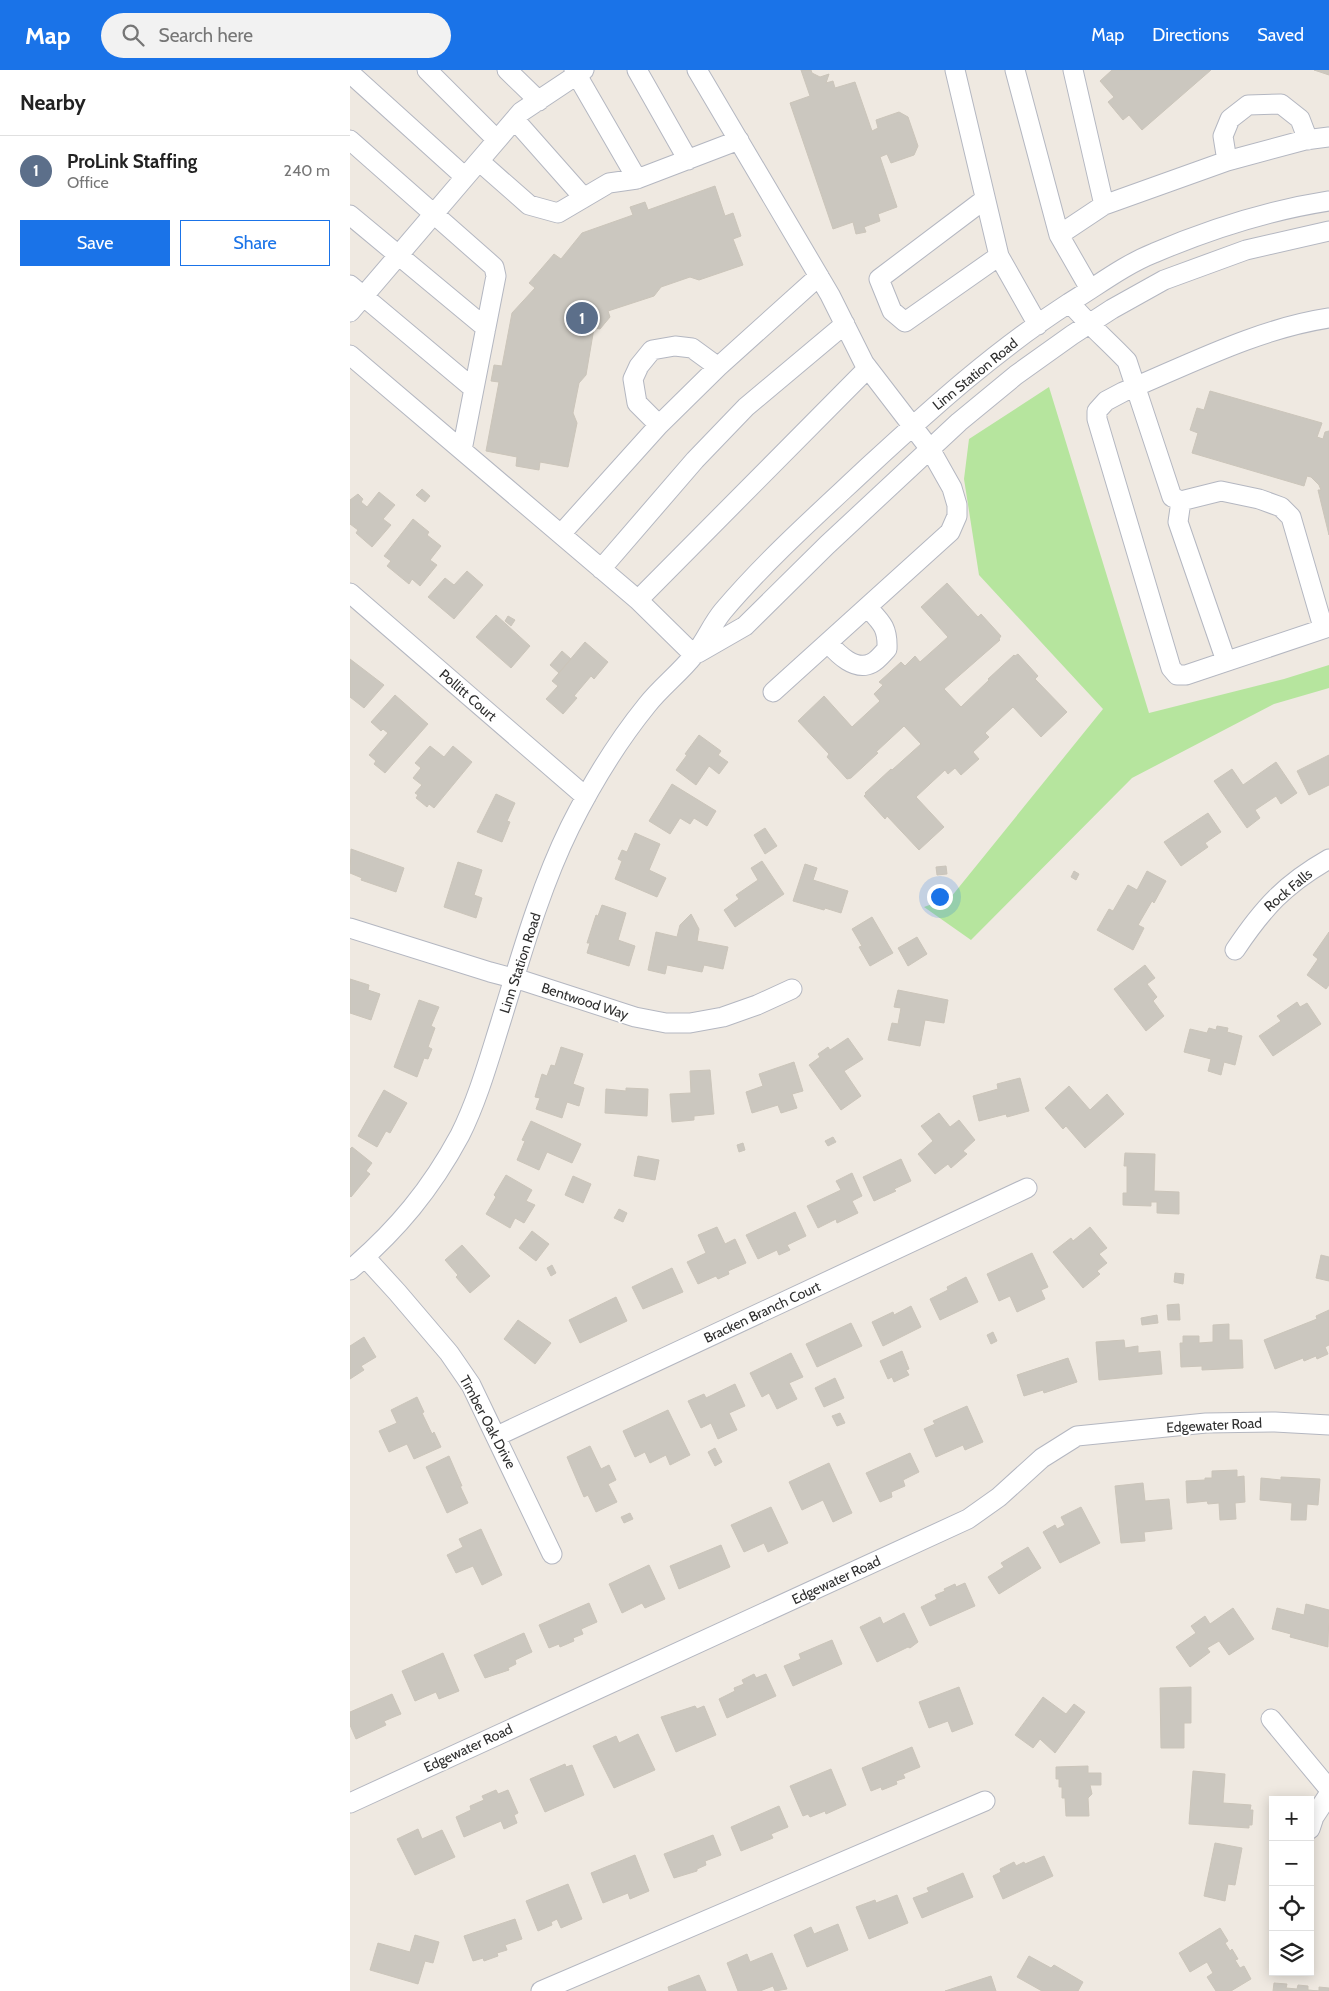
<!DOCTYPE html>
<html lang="en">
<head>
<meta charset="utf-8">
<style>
	body { margin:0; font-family:Cabin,sans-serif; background:#f2f2f2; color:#222 }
	.controls { position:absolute; right:15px; bottom:15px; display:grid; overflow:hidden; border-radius:0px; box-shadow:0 2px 12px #0003 }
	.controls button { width:45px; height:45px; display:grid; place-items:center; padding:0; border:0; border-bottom:1px solid #e0e0e0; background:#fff; color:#222; font:25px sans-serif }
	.you { position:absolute; left:589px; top:826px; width:18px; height:18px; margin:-12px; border:4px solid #fff; border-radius:50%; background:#1a73e8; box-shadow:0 0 0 8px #1a73e833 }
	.badge { display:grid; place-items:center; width:32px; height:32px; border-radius:50%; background:#1a73e8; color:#fff; font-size:16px; font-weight:700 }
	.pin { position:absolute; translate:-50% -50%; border:2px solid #fff; box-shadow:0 1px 5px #0006 }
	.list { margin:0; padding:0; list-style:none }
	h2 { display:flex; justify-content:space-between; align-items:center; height:65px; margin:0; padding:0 20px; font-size:21px }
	h2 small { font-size:16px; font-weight:400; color:#767676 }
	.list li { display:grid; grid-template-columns:32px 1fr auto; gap:15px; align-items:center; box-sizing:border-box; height:70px; padding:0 20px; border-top:1px solid #e0e0e0 }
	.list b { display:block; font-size:19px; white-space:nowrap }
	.list p { margin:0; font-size:16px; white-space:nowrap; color:#767676 }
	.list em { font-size:16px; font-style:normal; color:#767676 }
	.actions { display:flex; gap:10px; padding:15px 20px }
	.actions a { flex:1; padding:11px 0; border:1px solid #1a73e8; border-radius:0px; text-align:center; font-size:18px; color:#1a73e8 }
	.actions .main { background:#1a73e8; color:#fff }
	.icon { flex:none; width:28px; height:28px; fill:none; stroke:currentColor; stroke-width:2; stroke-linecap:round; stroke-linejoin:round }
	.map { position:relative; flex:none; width:979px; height:1921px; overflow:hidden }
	header { display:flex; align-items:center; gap:30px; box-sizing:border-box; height:70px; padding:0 25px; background:#1a73e8; color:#fff }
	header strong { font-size:24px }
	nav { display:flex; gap:28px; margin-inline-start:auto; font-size:18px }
	.search { width:350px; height:45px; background:#f2f2f2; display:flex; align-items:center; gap:12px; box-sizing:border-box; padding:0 18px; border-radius:28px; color:#767676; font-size:19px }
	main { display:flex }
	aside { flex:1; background:#fff }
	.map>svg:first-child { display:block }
	.green { fill:#b6e59e }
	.building { fill:#cbc7bf; stroke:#cbc5ba }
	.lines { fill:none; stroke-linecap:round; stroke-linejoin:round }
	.minor-casing { stroke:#b4b7c1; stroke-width:21 }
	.minor { stroke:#fff; stroke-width:19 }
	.labels { text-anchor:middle; stroke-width:4; stroke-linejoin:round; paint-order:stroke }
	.street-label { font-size:14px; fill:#2e2e2e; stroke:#fff }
</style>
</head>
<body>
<header>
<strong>Map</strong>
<div class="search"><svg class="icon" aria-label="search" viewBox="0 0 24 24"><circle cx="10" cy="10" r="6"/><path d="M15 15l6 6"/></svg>Search here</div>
<nav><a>Map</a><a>Directions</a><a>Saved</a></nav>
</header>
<main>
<aside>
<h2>Nearby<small></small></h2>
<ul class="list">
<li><span class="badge" style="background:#5c6f8a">1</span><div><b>ProLink Staffing</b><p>Office</p></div><em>240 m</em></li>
</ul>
<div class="actions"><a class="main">Save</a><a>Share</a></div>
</aside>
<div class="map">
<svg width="979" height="1921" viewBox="0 0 979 1921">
	<rect width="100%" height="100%" fill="#efe9e1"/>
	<path class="green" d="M699 317 799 643 934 609 979 595V618L924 634 782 708 621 870 574 837 601 827 753 639 629 505 614 409 619 369Z"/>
	<path class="building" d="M451 0H461L462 3 470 7 479 4 476 13 483 11 485 18 505 12 522 61 528 58 526 50 549 42 558 47 568 76 564 85 541 93 537 84 530 87 547 137 528 144 530 151 514 157 516 162 506 164 503 152 483 159 440 33 460 26Z
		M762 0H861L792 60 779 45 773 50 758 32 764 27 750 11Z
		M964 0H979V5Z
		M365 116 375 146 383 143 391 166 383 169 393 195 349 210 340 207 311 217 304 226 258 241 260 247 250 259 244 258 236 305 229 313 223 343 227 353 218 397 190 392 189 400 166 396 167 387 136 381 149 312 141 311 144 295 152 296 162 243 185 218 179 213 204 184 211 189 232 163 283 145 280 137 295 132 298 140Z
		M860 321 972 353 967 367 973 369 975 362 979 361V465L968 420H971L969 415 961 407 957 406 954 416 842 383 848 363 840 360 847 338 854 340Z
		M72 419 80 426 75 432 66 425Z
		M29 422 45 435 33 449 41 455 22 477 6 463 8 460 0 454V430L8 424 13 429 11 432 17 437Z
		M63 449 79 462 77 465 91 476 80 490 87 495 70 516 62 509 59 514 37 496 41 491 34 486Z
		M117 501 133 515 104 549 78 527 95 508 104 515Z
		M597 513 628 547 631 544 651 566 649 569 650 570 594 619 611 637 639 610 638 609 664 585 665 586 668 584 688 606 685 609 717 642 691 667 663 637 635 663 639 667 623 682 629 689 611 705 605 698 598 704 595 700 566 727 594 757 569 780 537 746 535 749 514 726 516 724 515 723 541 699 542 700 571 674 554 656 526 682 528 683 501 708 497 709 477 687 479 684 448 651 474 626 502 657 530 631 524 624 533 615 529 612 551 592 555 596 565 586 570 592 598 567 571 537Z
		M146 545 180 576 161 598 126 567Z
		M158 546 165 550 161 556 155 551Z
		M235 572 258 592 244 609 241 606 224 626 227 628 213 644 196 629 208 616 202 611Z
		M212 581 221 589 209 603 200 595Z
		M0 589 34 615 14 638 0 627Z
		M45 625 78 654 35 703 24 694 26 691 19 685 38 663 33 659 31 661 21 652Z
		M349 665 371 681 368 685 378 692 369 704 359 696 346 715 326 700 337 685 335 684Z
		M80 676 94 687 103 676 122 692 84 738 79 734 77 737 66 728 68 725 65 723 72 715 63 708 71 698 65 693Z
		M979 685V715L959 725 947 701Z
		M926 692 947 723 931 734 926 726 905 740 910 748 897 758 864 711 882 699 893 715Z
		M322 714 366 741 357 756 344 748 340 754 330 748 320 764 299 751Z
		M146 724 165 733 157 751 160 752 152 772 127 762Z
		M858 743 871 762 855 773 858 777 831 796 814 772Z
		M415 758 427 776 415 784 404 765Z
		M285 763 310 774 299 800 316 808 307 827 265 809 272 791 268 789 272 780 277 782Z
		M1 779 54 798 46 822 11 810 12 808 0 803Z
		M412 791 434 824 385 857 374 840 389 829 386 825 408 810 401 798Z
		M108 792 132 800 124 825 132 828 126 848 94 837Z
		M455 794 467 798 463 810 498 821 491 843 475 838 474 840 443 831Z
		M596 796 597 804 587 805 586 797Z
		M724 801 729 804 726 810 721 807Z
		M797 801 816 811 804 833 802 831 788 855 794 858 783 880 747 860 759 839 763 841 778 815 787 820Z
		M252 835 276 843 268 870 285 876 279 896 237 883 240 873H237L246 845 248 846Z
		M341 844 349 859 347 871 378 877 373 899 354 895 352 902 317 895 315 904 298 900 306 862 327 867 330 855Z
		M522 847 543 883 520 896 509 877 512 876 502 859Z
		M979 862V915L976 919 957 905 968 889 963 885Z
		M567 867 577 884 558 896 548 878Z
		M795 895 805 908 797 914 807 927 803 931 814 946 796 961 764 919Z
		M0 909 19 915 18 920 30 924 21 950 0 943Z
		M548 920 598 930 594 953 575 950 570 976 538 970 542 953 548 954 551 938 544 937Z
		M69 930 89 937 81 956 85 958 78 977 82 979 78 989 74 988 67 1007 44 997Z
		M947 932 950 937 957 933 971 954 923 986 909 966 931 951 927 946Z
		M867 956 878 958 877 962 892 966 885 995 874 992 871 1005 858 1001 861 989 834 982 840 959 857 963 859 958 866 960Z
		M498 968 513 989 494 1001 511 1026 491 1040 459 995 470 987 468 984 478 977 480 980Z
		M211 977 233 984 223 1014 234 1018 229 1036 217 1032 212 1048 186 1039 190 1028 185 1027 192 1004 197 1006 201 995 205 996Z
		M444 992 453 1021 442 1024 447 1038 431 1043 428 1035 402 1043 396 1022 413 1016 409 1004Z
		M360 1000 364 1044 344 1046V1050L322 1052 320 1024 341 1023 340 1001Z
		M670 1008 679 1041 657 1047 656 1044 629 1051 623 1026 648 1019 647 1014Z
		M719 1016 740 1040 757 1024 774 1044 735 1078 716 1056 713 1059 695 1038Z
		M276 1018 298 1019 297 1046 255 1043 256 1019 276 1021Z
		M34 1020 57 1033 40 1063 36 1061 27 1077 8 1066Z
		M589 1043 600 1057 609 1050 625 1070 613 1081 617 1084 601 1098 598 1094 585 1104 568 1084 583 1071 571 1056Z
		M181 1051 231 1074 222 1093 197 1082 189 1100 167 1090 175 1071 172 1070Z
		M483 1067 486 1072 478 1076 475 1071Z
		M393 1073 395 1080 389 1082 387 1075Z
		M2 1077 22 1093 16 1101 20 1104 1 1127 0 1126V1079Z
		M775 1083 805 1084 804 1121 829 1122V1144L807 1143V1132H801V1136L773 1135V1123H777V1096H774Z
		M288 1086 309 1090 305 1110 284 1106Z
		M551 1089 561 1111 544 1119 546 1121 524 1131 513 1107Z
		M502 1103 512 1126 502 1131 508 1143 487 1153 486 1149 468 1158 457 1136 491 1120 486 1111Z
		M156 1105 182 1120 176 1131 185 1135 174 1153 165 1148 160 1158 136 1144 146 1127 144 1125Z
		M223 1106 241 1114 233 1133 215 1125Z
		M269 1139 277 1143 273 1152 264 1148Z
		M445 1142 456 1166 437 1175 440 1180 429 1185 427 1180 408 1189 396 1165Z
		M367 1157 375 1174 385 1169 396 1193 378 1201 379 1204 368 1209 366 1206 348 1214 337 1192 356 1183 348 1165Z
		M740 1157 757 1178 749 1184 757 1193 747 1201 750 1204 733 1218 703 1182 721 1168 723 1171Z
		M182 1161 199 1174 186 1191 169 1178Z
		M112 1175 140 1206 120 1223 106 1207 108 1205 95 1190Z
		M682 1183 698 1217 691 1220 695 1229 667 1242 660 1226 649 1231 637 1204Z
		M971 1185 979 1187V1211L966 1208Z
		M202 1195 206 1203 201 1206 197 1198Z
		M322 1198 333 1222 293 1239 282 1217Z
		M825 1203 834 1204 833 1214 824 1212Z
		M616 1207 628 1232 590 1250 580 1229 598 1220 597 1217Z
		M266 1227 277 1251 230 1273 219 1250Z
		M829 1234 830 1250H818L817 1235Z
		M561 1236 571 1257 533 1276 522 1252 543 1242 544 1245Z
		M979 1240V1275L975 1277 978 1284 967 1289 966 1286 954 1291 953 1288 925 1299 914 1270 967 1249 966 1246Z
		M807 1245 808 1253 792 1255 791 1248Z
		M168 1250 201 1273 185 1294 154 1269Z
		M501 1253 512 1276 467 1297 456 1274Z
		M879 1254V1270H892L893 1298 852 1300V1296L831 1297 830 1273H833V1266H849V1273L863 1272V1255Z
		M643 1262 647 1271 641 1274 637 1265Z
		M14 1267 26 1287 11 1296 14 1300 0 1309V1276Z
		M774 1270 775 1278 788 1276V1283L810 1281 812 1304 749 1310 746 1272Z
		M552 1281 559 1299 556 1300 559 1305 544 1312 542 1307 538 1309 530 1291Z
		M441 1283 453 1307 439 1313 447 1329 427 1339 419 1323 412 1327 400 1303Z
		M718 1288 727 1312 694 1323 693 1320 674 1326 667 1305Z
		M485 1308 494 1328 474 1337 465 1318Z
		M385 1314 395 1336 379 1343 387 1360 368 1369 361 1353 351 1358 338 1331 354 1324 356 1328Z
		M67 1327 74 1342 72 1343 82 1364 84 1362 91 1377 64 1389 57 1374 39 1382 29 1361 47 1353 41 1340Z
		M617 1336 633 1372 615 1380 613 1375 586 1387 574 1359 585 1354 583 1351Z
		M318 1340 340 1385 320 1395 316 1385 300 1393 295 1382 285 1387 273 1361Z
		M490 1343 495 1353 487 1356 482 1346Z
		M240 1376 251 1399 259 1395 266 1410 258 1414 267 1432 246 1442 238 1425 234 1427 217 1387Z
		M365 1378 372 1392 365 1396 358 1382Z
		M560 1383 569 1402 553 1410 555 1416 541 1422 542 1427 530 1432 516 1403Z
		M99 1386 112 1416H110L118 1433 97 1443 76 1397Z
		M479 1393 502 1443 483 1452 473 1430 452 1440 439 1412Z
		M887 1400V1407L894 1406 895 1432 885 1433 886 1449 870 1450 869 1433 858 1434 857 1431 837 1433 836 1411 855 1410V1408H862V1401Z
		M931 1407 970 1409 968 1435 957 1434 956 1450H941L942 1433 910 1430 911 1408 931 1410Z
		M793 1413 795 1431 819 1429 822 1459 794 1462 795 1471 771 1473 765 1416Z
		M421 1437 438 1473 418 1482 414 1473 394 1482 381 1455Z
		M731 1437 750 1473 710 1493 693 1462 705 1455 707 1459 715 1455 711 1447Z
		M280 1443 283 1449 274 1453 271 1447Z
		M131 1459 152 1505 132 1515 123 1496 106 1503 97 1485 113 1477 109 1469Z
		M371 1475 380 1497 329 1519 320 1496Z
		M678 1477 691 1498 649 1524 638 1507 654 1497 651 1493Z
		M299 1495 315 1529 295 1538 292 1533 272 1543 259 1514Z
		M615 1513 625 1536 580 1556 571 1537 587 1529 585 1525 595 1521 594 1519 605 1514 606 1517Z
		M239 1533 247 1552 231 1559 233 1564 223 1568 224 1571 210 1577 209 1574 199 1578 189 1555Z
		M956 1534 979 1540 978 1577 940 1567 941 1564 922 1559 927 1538 954 1545Z
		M883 1538 904 1569 879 1585 869 1571 857 1578 860 1582 840 1597 826 1577 846 1563 841 1556 855 1546 860 1554Z
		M554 1543 568 1572 560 1578 558 1577 527 1592 510 1557 530 1547 533 1554Z
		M174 1563 182 1582 165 1590 166 1594 158 1598 159 1600 135 1608 124 1585Z
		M482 1570 492 1594 443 1616 434 1596 451 1589 449 1584Z
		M93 1583 109 1621 89 1629 86 1622 65 1631 52 1601Z
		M404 1604 406 1608 416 1604 426 1626 377 1648 369 1629 385 1621 384 1618 394 1614 392 1610Z
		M609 1617 623 1654 602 1662 598 1651 579 1658 569 1632Z
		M841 1617V1653H834V1678H811L810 1618Z
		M42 1624 51 1644 34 1651 36 1655 6 1669 0 1655V1642Z
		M693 1627 716 1644 724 1634 735 1642 705 1683 690 1669 683 1678 665 1665Z
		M345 1636 347 1639 354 1636 366 1665 326 1682 311 1647Z
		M288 1664 305 1700 264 1718 243 1676 266 1666 269 1673Z
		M562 1677 570 1697 553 1704 555 1708 546 1711 547 1714 532 1720 531 1717 521 1721 512 1698Z
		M215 1694 216 1697 222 1695 234 1725 195 1742 180 1709Z
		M738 1696V1703H751V1715H740L742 1724 738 1728 739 1746H716L715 1728H712V1717H709V1709H706V1697Z
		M481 1699 496 1735 476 1744 475 1741 460 1747 458 1744 453 1746 440 1716Z
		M843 1701 875 1704 873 1733 901 1735 900 1740H903L902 1755H899V1758L839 1754Z
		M146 1720 148 1724 158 1720 168 1743 164 1745 167 1753 154 1759 151 1751 114 1767 106 1747 121 1740 120 1736 134 1730 132 1726Z
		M429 1736 438 1757 421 1764 423 1768 391 1781 381 1757Z
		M68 1759 72 1769 92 1760 105 1787 65 1805 47 1769Z
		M363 1765 371 1785 355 1791 356 1795 347 1799V1801L324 1808 314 1784Z
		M865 1773 892 1778 885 1815 878 1814 875 1831 854 1826Z
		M285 1785 299 1821 280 1829 278 1823 253 1833 241 1803Z
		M694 1786 703 1806 653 1829 643 1806 651 1802 650 1799 664 1792 666 1796 674 1792 675 1794Z
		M613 1803 623 1827 572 1848 563 1828 579 1822 577 1818Z
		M218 1814 232 1849 211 1858 207 1849 201 1852 202 1855 188 1861 176 1831Z
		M547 1825 558 1853 519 1869 506 1837 525 1830 526 1833Z
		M165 1849 172 1869 155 1875 157 1880 147 1883 148 1886 134 1891 133 1888 123 1891 114 1866Z
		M488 1854 498 1880 457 1897 444 1865 461 1857 464 1864Z
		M870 1858 878 1871 875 1873 880 1881 882 1879 888 1889 885 1890 890 1898 894 1896 901 1909 881 1921H866L857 1907 863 1903 857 1892 840 1902 829 1883Z
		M65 1865 89 1872 83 1893 75 1891 68 1914 20 1900 28 1873 60 1882Z
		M422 1883 437 1919 425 1921 423 1916 410 1921H388L377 1893 397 1884 400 1892Z
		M679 1886 701 1898 704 1895 733 1912 728 1921H692L667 1907Z
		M349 1905 356 1921H319L318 1917Z
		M641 1906 646 1921H595Z
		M924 1913 937 1914 936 1918 947 1919 948 1915 958 1916V1920L969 1921V1917L979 1918V1921H923Z"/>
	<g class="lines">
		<defs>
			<path id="minor" d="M77 0 147 70
				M157 0 189 31
				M224 0 287 109
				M234 0 171 42 129 91 179 135 208 143 259 113 287 109 389 70
				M287 0 338 90
				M347 0 480 225 514 293 580 379 602 418 607 435V446L600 462 423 622
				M605 0 649 186 688 255
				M665 0 709 165 740 219
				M723 0 754 135
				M0 3 115 107
				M165 50 234 128
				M0 70 144 197 146 206 112 380
				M877 91 873 66 880 49 898 35 931 34 950 49 958 70
				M635 129 529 209 542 241 555 252 649 186
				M0 145 136 258
				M709 165 754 135 877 91 955 70 979 67
				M0 215 124 319
				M720 233C739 255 758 271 777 291L822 427 831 431 871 421 909 429 931 437 941 447 973 557
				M0 242 129 91
				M979 248C907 259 840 294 773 322L756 331 747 341V349L821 598 827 605H836L979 557
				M0 285 288 530 518 298
				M309 355 287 333 283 309 289 296 302 280 325 276 342 278 368 297
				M831 431 828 452 876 591
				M211 464 309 355 368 297 469 206
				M251 499 345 390 396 337 495 254
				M0 523 236 727
				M288 530 344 585
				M478 573C488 584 505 602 522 593 528 590 533 583 537 579 538 557 531 552 517 537
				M348 583 395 556 477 475 609 352 666 305 722 265 762 239 814 210 896 180 979 161
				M0 858 140 902 174 911 285 947 316 953H340L373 947 407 935 442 919
				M885 880C913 838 935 814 979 789
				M15 1187 47 1222 99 1283 121 1315 202 1484
				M0 1200C47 1160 81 1119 110 1065 128 1029 139 989 151 951 171 886 190 818 220 757 241 715 267 672 297 635 311 617 330 603 344 585 355 572 362 554 373 541 417 489 469 443 519 396 583 337 646 280 719 233 747 216 774 195 804 183 858 160 921 140 979 131
				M147 1366 677 1118
				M921 1649 979 1719
				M0 1733 618 1449 649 1427 692 1388 727 1366 856 1353 925 1352 979 1355
				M960 1759 964 1747 979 1724
				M191 1921 635 1731"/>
		</defs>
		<use href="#minor" class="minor-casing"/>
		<use href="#minor" class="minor"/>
	</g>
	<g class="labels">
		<g class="street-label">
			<text transform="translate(625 304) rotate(-39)" y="5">Linn Station Road</text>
			<text transform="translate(118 625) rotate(41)" y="5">Pollitt Court</text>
			<text transform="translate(938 820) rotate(-40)" y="5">Rock Falls</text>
			<text transform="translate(170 893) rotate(-72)" y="5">Linn Station Road</text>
			<text transform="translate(235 931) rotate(18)" y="5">Bentwood Way</text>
			<text transform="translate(412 1242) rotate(-25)" y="5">Bracken Branch Court</text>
			<text transform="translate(138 1352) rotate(62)" y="5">Timber Oak Drive</text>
			<text transform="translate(864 1355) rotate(-3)" y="5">Edgewater Road</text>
			<text transform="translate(486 1510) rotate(-25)" y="5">Edgewater Road</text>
			<text transform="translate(118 1678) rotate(-25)" y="5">Edgewater Road</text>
		</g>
	</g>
</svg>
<div class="controls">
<button>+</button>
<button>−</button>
<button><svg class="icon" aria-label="locate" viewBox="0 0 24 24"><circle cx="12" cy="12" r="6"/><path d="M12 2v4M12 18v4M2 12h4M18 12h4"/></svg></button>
<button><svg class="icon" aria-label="layers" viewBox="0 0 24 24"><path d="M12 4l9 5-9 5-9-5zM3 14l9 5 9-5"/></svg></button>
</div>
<div class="you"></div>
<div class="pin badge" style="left:232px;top:248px;background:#5c6f8a">1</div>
</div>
</main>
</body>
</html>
